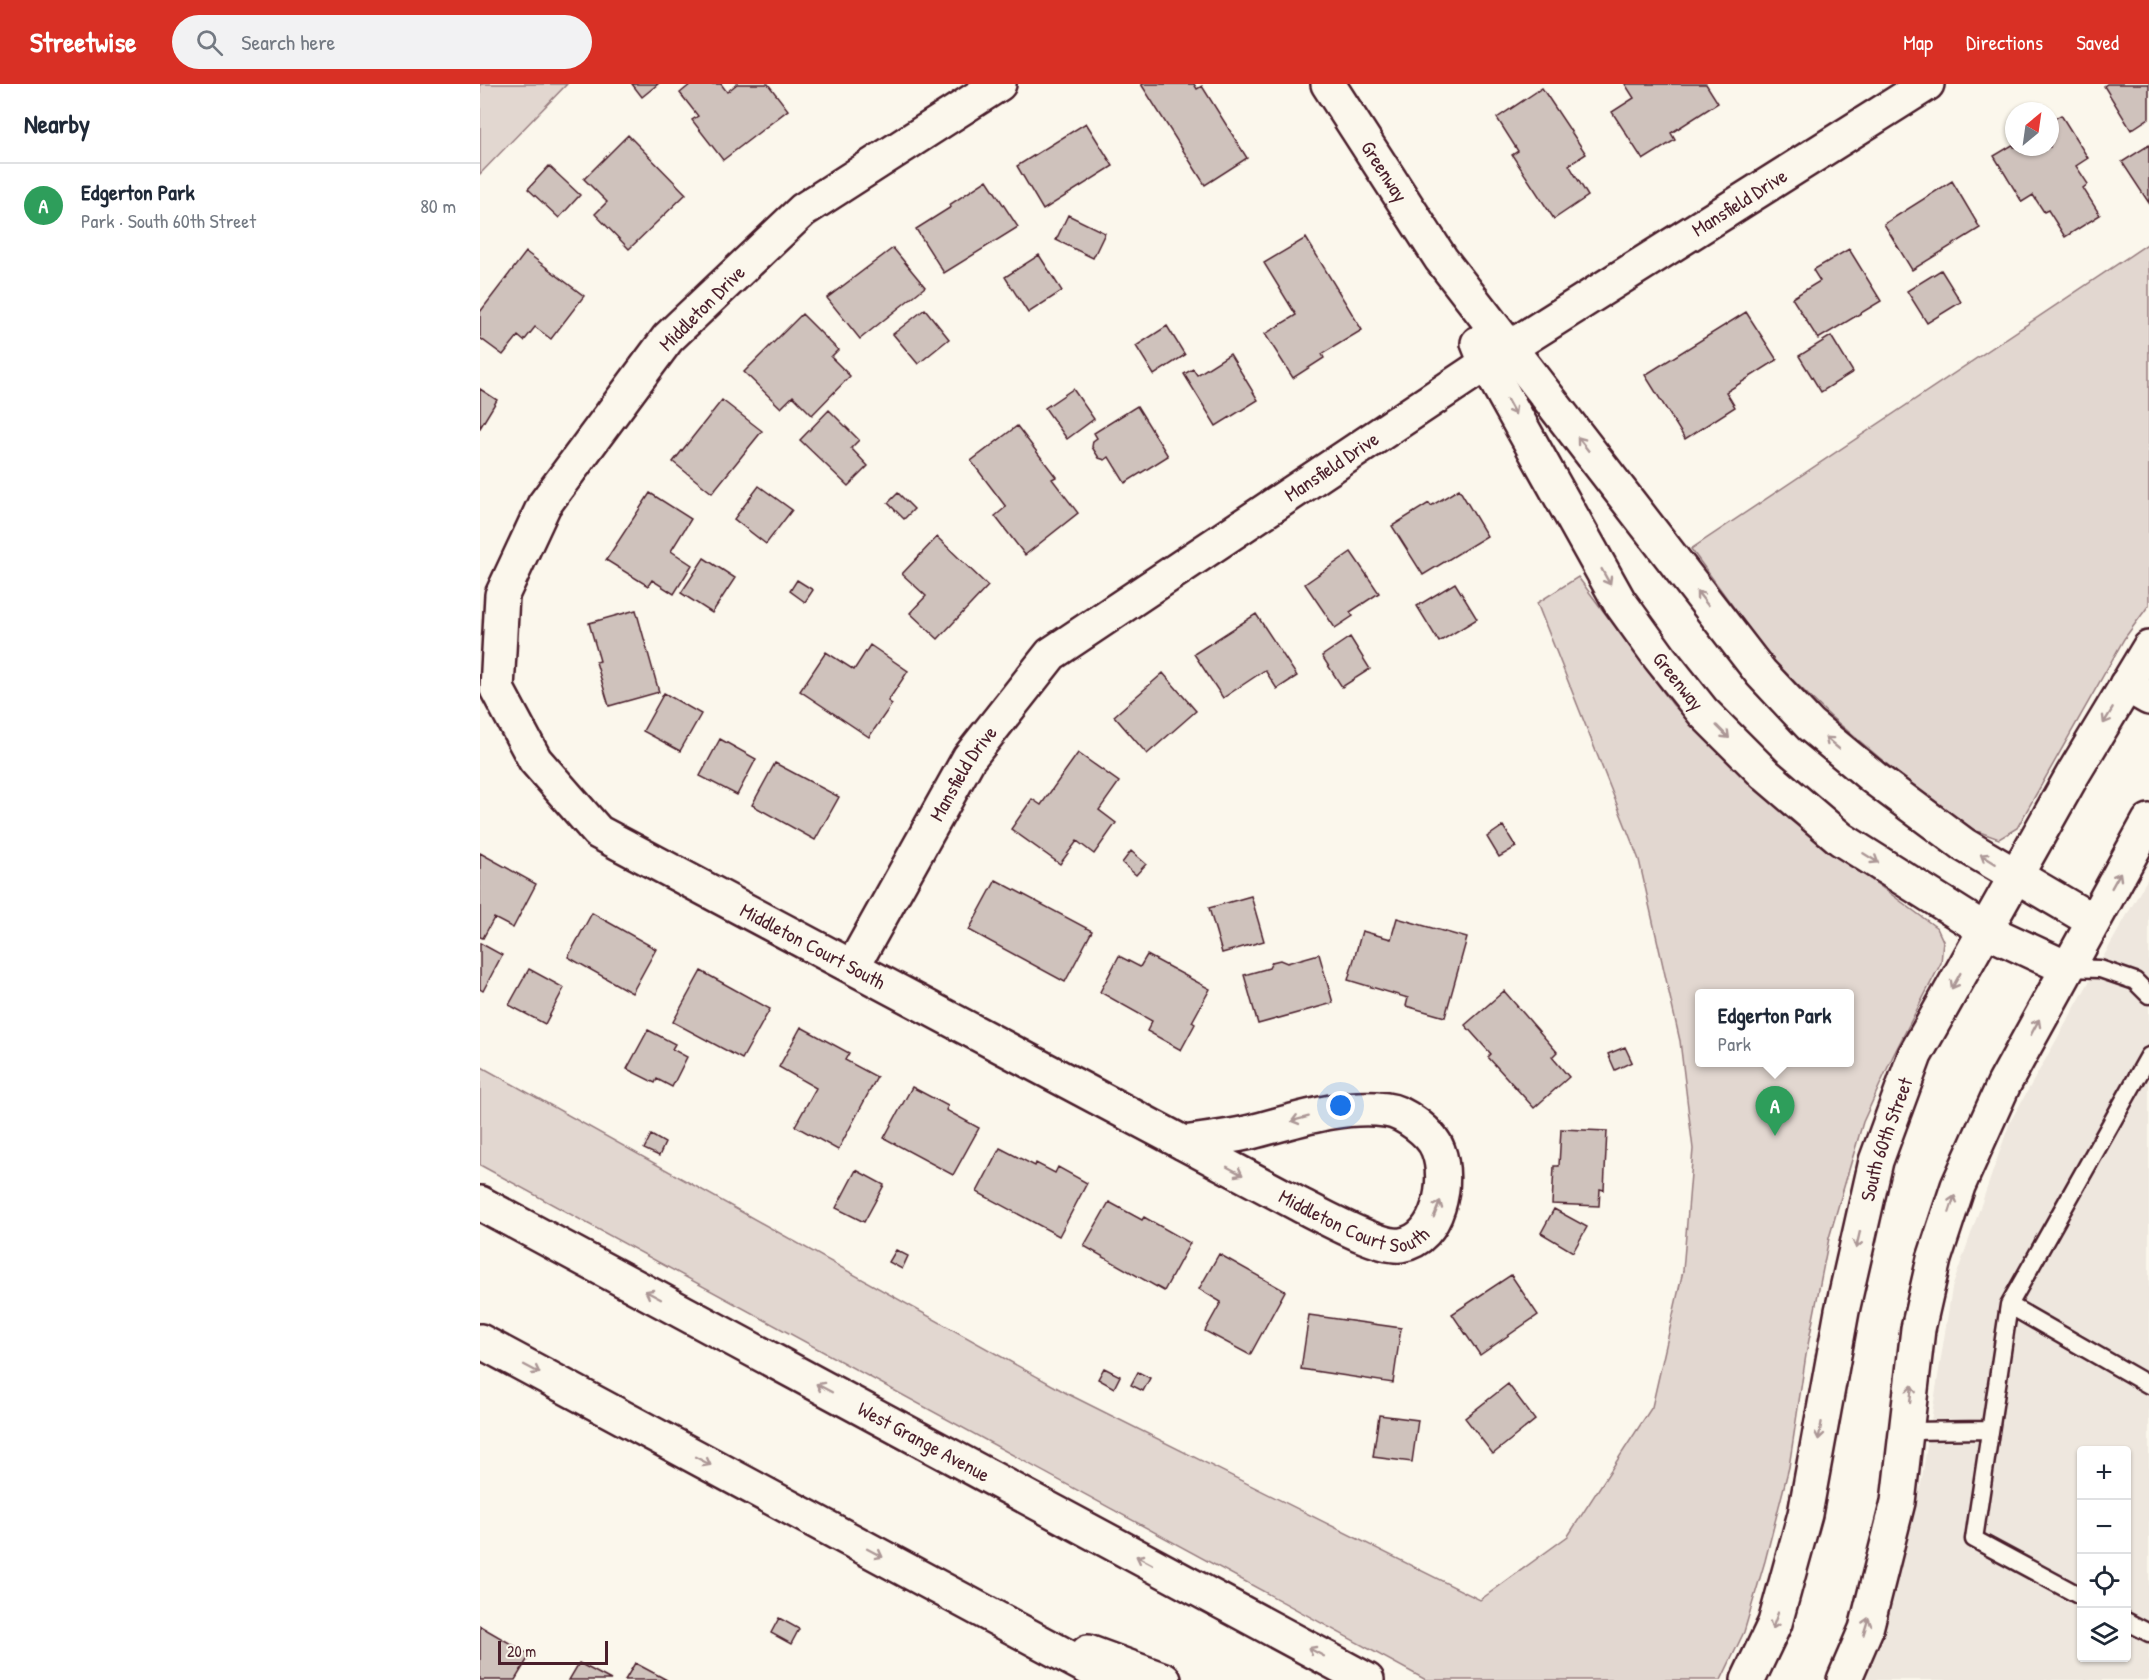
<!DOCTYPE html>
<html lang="en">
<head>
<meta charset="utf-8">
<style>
	body { margin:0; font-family:"Patrick Hand",sans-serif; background:#f2f2f3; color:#1f2937 }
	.controls { position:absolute; right:18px; bottom:18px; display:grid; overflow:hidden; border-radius:6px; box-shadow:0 2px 4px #0004 }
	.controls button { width:54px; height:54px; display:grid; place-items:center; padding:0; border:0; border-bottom:2px solid #e0e1e3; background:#fff; color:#1f2937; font:30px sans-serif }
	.compass { position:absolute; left:1525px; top:18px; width:54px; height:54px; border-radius:50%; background:#fff; box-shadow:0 2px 4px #0004; rotate:29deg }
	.scale { position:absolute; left:18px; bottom:15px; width:110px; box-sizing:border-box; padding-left:6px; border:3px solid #4a1f2b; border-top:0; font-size:16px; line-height:21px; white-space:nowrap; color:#4a1f2b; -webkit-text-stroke:4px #fbf7ec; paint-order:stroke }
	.you { position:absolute; left:861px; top:1022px; width:21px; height:21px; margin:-15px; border:4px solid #fff; border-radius:50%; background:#1a73e8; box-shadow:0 0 0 9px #1a73e833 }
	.badge { display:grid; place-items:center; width:39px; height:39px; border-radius:50%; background:#d93025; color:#fff; font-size:20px; font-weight:700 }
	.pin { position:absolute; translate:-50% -50px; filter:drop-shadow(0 2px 3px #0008) }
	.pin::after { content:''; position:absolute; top:32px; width:21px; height:18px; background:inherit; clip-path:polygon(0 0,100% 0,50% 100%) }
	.popup { position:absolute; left:1215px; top:905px; width:159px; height:78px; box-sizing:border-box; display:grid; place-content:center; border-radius:6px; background:#fff; filter:drop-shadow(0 2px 4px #0005); font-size:20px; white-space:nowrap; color:#747a83 }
	.popup b { font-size:22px; color:#1f2937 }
	.popup::after { content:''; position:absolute; left:50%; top:100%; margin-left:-12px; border:12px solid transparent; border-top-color:#fff }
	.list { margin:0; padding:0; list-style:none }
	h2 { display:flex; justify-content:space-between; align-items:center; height:78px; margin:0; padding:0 24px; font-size:26px }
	h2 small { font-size:20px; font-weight:400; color:#747a83 }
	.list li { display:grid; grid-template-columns:39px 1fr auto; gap:18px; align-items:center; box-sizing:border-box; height:84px; padding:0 24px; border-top:2px solid #e0e1e3 }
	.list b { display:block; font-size:22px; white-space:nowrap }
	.list p { margin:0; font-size:20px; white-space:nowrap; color:#747a83 }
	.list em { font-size:20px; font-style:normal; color:#747a83 }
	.icon { flex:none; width:33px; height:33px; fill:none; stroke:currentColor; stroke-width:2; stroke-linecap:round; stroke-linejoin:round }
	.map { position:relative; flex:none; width:1669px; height:1596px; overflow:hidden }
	header { display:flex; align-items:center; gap:36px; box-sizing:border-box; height:84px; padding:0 30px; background:#d93025; color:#fff }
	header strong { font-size:28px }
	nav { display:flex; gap:33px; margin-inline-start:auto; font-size:21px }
	.search { width:420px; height:54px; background:#f2f2f3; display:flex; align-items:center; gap:15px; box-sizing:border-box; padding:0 21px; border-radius:33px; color:#747a83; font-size:22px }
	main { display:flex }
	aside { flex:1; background:#fff }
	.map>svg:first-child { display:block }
	.built { fill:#eee7de; fill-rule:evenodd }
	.green { fill:#e2d7d0; stroke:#967b7e; stroke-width:1.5; fill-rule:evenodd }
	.building { fill:#cfc2bc; stroke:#4a1f2b; stroke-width:1.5 }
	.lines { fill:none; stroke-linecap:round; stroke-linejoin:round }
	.lane-casing { stroke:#4a1f2b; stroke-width:21 }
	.street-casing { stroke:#4a1f2b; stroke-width:38 }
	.secondary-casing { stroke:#4a1f2b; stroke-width:38 }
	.lane { stroke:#fbf7ec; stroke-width:16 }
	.street { stroke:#fbf7ec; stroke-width:33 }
	.secondary { stroke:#fbf7ec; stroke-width:33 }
	.oneway { stroke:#ab9695 }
	.labels { text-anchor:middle; stroke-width:4.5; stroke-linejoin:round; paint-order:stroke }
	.street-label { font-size:20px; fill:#4a1f2b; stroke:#fbf7ec }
</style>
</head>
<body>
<header>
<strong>Streetwise</strong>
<div class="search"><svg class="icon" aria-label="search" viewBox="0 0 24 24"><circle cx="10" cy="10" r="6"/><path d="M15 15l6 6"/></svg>Search here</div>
<nav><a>Map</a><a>Directions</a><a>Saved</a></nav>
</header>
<main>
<aside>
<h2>Nearby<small></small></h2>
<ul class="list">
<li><span class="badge" style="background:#2e9e5b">A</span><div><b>Edgerton Park</b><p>Park · South 60th Street</p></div><em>80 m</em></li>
</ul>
</aside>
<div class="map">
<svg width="1669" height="1596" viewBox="0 0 1669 1596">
	<rect width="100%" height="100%" fill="#fbf7ec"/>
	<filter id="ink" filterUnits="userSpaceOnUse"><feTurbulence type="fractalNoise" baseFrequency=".0167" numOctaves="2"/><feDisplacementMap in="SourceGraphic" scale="12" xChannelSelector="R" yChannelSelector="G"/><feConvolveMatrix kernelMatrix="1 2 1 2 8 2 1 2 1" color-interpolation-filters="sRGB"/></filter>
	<g filter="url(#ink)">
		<path class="built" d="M1669 792V1596H1383L1441 1400 1472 1204 1530 1038ZM1602 1366H1646V1574H1602Z"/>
		<path class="green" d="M0 0H87L0 90Z
			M1669 159V521L1644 555 1537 744 1519 755 1494 746 1434 703 1350 632 1292 576 1211 465Z
			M1098 493 1193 621 1310 736 1457 844 1463 857 1461 879 1413 972 1383 1038 1349 1154 1326 1271 1309 1383 1285 1477 1264 1548 1241 1596H946L0 1081V982L590 1311 1000 1516 1088 1452 1172 1323 1203 1187 1213 1065 1200 957 1159 776 1057 519ZM1220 910H1370V978H1220Z"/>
		<path class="building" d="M152 0H178L162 13Z
			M211 0H241L247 8 257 0H288L308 26 243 76 212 36 218 32 200 9Z
			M661 0H714L717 5 722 2 767 74 725 101Z
			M1145 0H1226L1238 19 1191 49 1195 56 1163 76 1132 28 1154 14Z
			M1627 0H1669V34L1651 46 1624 2Z
			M1062 4 1106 70 1089 81 1108 112 1074 135 1032 71 1038 67 1017 34Z
			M1581 31 1608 74 1596 82 1608 100 1603 104 1620 131 1585 153 1568 126 1564 128 1553 111 1542 118 1514 72 1534 60V63H1570V37Z
			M606 39 633 82 563 126 537 82Z
			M148 51 206 110 149 165 115 130 127 118 104 95Z
			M1669 61V119L1642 78Z
			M69 82 100 111 79 134 48 105Z
			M507 96 538 143 464 189 436 145 471 123 469 121Z
			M1472 97 1500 144 1432 186 1404 140Z
			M588 131 625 149 613 174 576 156Z
			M826 154 882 246 842 270 844 274 813 294 785 250 816 231 784 179Z
			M413 164 445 203 380 255 347 214Z
			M1369 165 1401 217 1338 255 1312 214 1340 197 1333 186Z
			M46 168 104 212 71 255 55 243 44 257 38 252 23 271 0 254V228Z
			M559 171 582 207 548 229 525 193Z
			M1461 186 1481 218 1447 239 1427 207Z
			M445 225 469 255 438 280 413 250Z
			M1266 228 1297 276 1246 308 1255 323 1205 355 1165 291Z
			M322 230 358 266 351 273 370 292 332 331 313 312 301 324 264 288Z
			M687 242 705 271 674 291 656 262Z
			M1351 252 1373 288 1341 308 1319 272Z
			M750 270 778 316 736 342 704 290 713 285 717 291Z
			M0 305 17 316 0 344Z
			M593 305 614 335 587 355 565 324Z
			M242 316 282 347 232 409 193 378Z
			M657 322 688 372 645 399 629 373 625 376 619 374 612 363 613 357 617 354 614 349Z
			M349 326 379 356 371 364 388 382 368 402 320 356Z
			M537 342 576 393 572 395 598 429 545 471 515 432 526 423 491 377Z
			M279 402 312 426 286 460 254 435Z
			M979 405 1007 452 943 491 912 442 949 419 951 422Z
			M170 409 211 435 191 467 212 481 194 510 172 496 168 502 126 476Z
			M418 409 434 425 424 435 408 419Z
			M457 453 508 502 458 555 430 529 446 512 422 490Z
			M871 468 899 509 870 528 873 532 855 544 825 500Z
			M224 474 255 494 232 529 201 509Z
			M317 496 333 506 325 518 310 507Z
			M975 499 997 535 959 558 937 522Z
			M156 526 179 608 129 622 116 578 120 577 109 539Z
			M776 530 817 592 797 605 785 586 743 614 714 570Z
			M870 553 890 585 862 603 842 572Z
			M390 561 428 587 408 617 412 620 389 653 320 607 346 568 374 586Z
			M683 589 716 627 667 670 634 632Z
			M184 609 221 630 200 667 163 647Z
			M240 655 276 675 257 711 220 692Z
			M598 669 639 698 619 726 636 739 614 770 597 757 580 780 531 745 552 715 561 721Z
			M295 679 359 713 335 756 272 721Z
			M1023 742 1036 763 1019 773 1007 753Z
			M651 767 666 780 656 791 642 779Z
			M0 769 56 800 33 844 14 834 3 854 0 853Z
			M516 796 612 847 585 898 489 846Z
			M771 812 784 857 742 869 729 824Z
			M112 829 176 865 152 909 88 873Z
			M917 834 987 854 965 933 926 922 928 914 868 896 882 847 911 855Z
			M0 859 22 871 3 907 0 905Z
			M839 870 853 919 778 940 764 891 789 884 792 878 800 876 807 879Z
			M667 871 730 905 712 938 715 940 701 966 667 947 672 937 620 908 639 872 660 883Z
			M49 885 84 904 65 940 29 921Z
			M221 887 290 925 262 975 193 938Z
			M1024 907 1077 968 1072 973 1089 993 1054 1024 1008 973 1011 970 985 941Z
			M321 943 369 969 365 976 397 993 358 1066 315 1042 336 1004 299 983Z
			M168 946 195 960 192 965 207 973 192 1003 177 995 175 999 147 985Z
			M1145 963 1152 978 1135 986 1128 970Z
			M432 1003 468 1022 466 1026 499 1044 473 1091 404 1054Z
			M1081 1045 1127 1047 1124 1106 1120 1105 1119 1122 1072 1120 1074 1082H1079Z
			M171 1051 185 1059 179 1072 164 1065Z
			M520 1064 555 1082 556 1079 575 1089 578 1083 607 1099 579 1152 497 1108Z
			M376 1086 404 1101 384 1138 356 1124Z
			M629 1118 662 1136 664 1133 710 1159 684 1207 604 1162Z
			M1074 1125 1107 1143 1093 1168 1061 1149Z
			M416 1166 428 1172 422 1185 409 1178Z
			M739 1170 805 1207 770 1271 725 1247 741 1218 719 1205Z
			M1031 1191 1058 1231 1000 1271 972 1230Z
			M829 1231 921 1244 913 1299 821 1285Z
			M624 1284 640 1292 634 1304 618 1295Z
			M658 1288 670 1294 663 1307 651 1301Z
			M1028 1300 1055 1336 1013 1370 985 1334Z
			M899 1331 938 1336 932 1378 893 1373Z
			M299 1534 319 1545 311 1560 291 1549Z
			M0 1542 50 1571 35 1596H0Z
			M99 1579 131 1596H89Z
			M155 1579 187 1596H145Z"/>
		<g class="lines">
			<defs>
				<path id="lane" d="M1587 884 1620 885 1655 897 1669 911
					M1529 1221 1669 1301
					M1427 1347 1510 1346
					M1602 1513 1494 1455 1529 1221 1669 972
					M1646 1537 1669 1549"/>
				<g id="street">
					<path id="s1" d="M519 0 323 126 188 254 64 421 22 511 17 605 55 676 118 748 820 1121C842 1132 899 1164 921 1161 959 1155 970 1097 958 1066 952 1049 924 1028 906 1026 859 1020 815 1037 771 1048 749 1053 726 1056 703 1059"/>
					<path id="s2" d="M848 0 961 175 1281 589 1330 641 1394 694 1484 761 1613 837"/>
					<path id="s3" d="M998 259 1006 279 1139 517 1180 574 1223 628 1285 690 1361 755 1505 846 1587 884"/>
					<path d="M1646 601 1669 614"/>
					<path id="s4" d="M373 882 489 674 571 570 1029 264 1447 0"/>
				</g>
				<g id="secondary">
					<path id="s5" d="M0 1119 887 1596"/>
					<path d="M0 1257 631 1596"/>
					<path d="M608 1568 684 1596"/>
					<path id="s6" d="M1268 1596 1295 1539 1325 1430 1362 1227 1396 1077 1435 971 1593 690 1669 564"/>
					<path d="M1364 1596 1386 1545 1418 1418 1438 1245 1454 1175 1478 1102 1524 1000 1669 737"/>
				</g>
			</defs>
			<use href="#lane" class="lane-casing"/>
			<use href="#street" class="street-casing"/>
			<use href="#secondary" class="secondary-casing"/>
			<use href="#lane" class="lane"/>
			<use href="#street" class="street"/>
			<use href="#secondary" class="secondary"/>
		</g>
		<defs><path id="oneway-shaft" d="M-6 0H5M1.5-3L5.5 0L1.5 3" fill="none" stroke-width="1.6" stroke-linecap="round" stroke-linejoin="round" transform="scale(1.5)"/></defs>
		<g class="oneway">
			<use href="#oneway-shaft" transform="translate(1031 323) rotate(61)"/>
			<use href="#oneway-shaft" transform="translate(1103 360) rotate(-128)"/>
			<use href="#oneway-shaft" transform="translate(1126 493) rotate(61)"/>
			<use href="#oneway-shaft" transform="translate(1222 514) rotate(-128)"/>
			<use href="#oneway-shaft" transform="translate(1628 632) rotate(121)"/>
			<use href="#oneway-shaft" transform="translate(1243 648) rotate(45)"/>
			<use href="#oneway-shaft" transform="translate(1352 659) rotate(-140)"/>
			<use href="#oneway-shaft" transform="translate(1391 774) rotate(32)"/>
			<use href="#oneway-shaft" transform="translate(1508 775) rotate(-148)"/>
			<use href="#oneway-shaft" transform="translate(1636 796) rotate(-61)"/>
			<use href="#oneway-shaft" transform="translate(1476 897) rotate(119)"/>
			<use href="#oneway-shaft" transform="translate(1555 943) rotate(-62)"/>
			<use href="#oneway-shaft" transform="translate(820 1035) rotate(165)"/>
			<use href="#oneway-shaft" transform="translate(755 1087) rotate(28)"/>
			<use href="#oneway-shaft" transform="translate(1472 1120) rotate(-72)"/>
			<use href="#oneway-shaft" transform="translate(957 1125) rotate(-68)"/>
			<use href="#oneway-shaft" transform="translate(1378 1156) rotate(103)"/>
			<use href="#oneway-shaft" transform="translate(173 1211) rotate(-152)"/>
			<use href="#oneway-shaft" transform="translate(52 1285) rotate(28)"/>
			<use href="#oneway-shaft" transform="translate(344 1304) rotate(-152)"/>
			<use href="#oneway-shaft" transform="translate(1431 1310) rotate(-84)"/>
			<use href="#oneway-shaft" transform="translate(1340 1347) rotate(100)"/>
			<use href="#oneway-shaft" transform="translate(223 1377) rotate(28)"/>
			<use href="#oneway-shaft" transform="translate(395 1469) rotate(28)"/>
			<use href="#oneway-shaft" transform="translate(664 1476) rotate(-152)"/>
			<use href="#oneway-shaft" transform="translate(1295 1537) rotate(110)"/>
			<use href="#oneway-shaft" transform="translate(1386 1542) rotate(-73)"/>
			<use href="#oneway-shaft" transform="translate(836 1568) rotate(-152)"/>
		</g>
	</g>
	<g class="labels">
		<g class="street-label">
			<text dy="7" stroke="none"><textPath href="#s2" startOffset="104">Greenway</textPath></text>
			<text dy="7" stroke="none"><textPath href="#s4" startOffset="1194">Mansfield Drive</textPath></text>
			<text transform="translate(222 224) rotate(-45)" y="7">Middleton Drive</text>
			<text dy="7" stroke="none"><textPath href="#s4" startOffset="708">Mansfield Drive</textPath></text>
			<text dy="7" stroke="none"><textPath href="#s3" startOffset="394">Greenway</textPath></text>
			<text dy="7" stroke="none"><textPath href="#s4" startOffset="222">Mansfield Drive</textPath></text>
			<text dy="7" stroke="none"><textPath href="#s1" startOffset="1240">Middleton Court South</textPath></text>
			<text dy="7" stroke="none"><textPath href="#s6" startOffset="560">South 60th Street</textPath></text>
			<text dy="7" stroke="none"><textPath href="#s1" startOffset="1850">Middleton Court South</textPath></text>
			<text dy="7" stroke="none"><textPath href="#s5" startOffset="504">West Grange Avenue</textPath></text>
		</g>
	</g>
</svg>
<div class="controls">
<button>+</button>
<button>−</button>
<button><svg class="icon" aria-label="locate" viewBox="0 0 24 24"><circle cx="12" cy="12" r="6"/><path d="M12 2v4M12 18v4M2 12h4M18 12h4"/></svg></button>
<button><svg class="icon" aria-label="layers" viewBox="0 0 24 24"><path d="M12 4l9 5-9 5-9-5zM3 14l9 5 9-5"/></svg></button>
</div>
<svg class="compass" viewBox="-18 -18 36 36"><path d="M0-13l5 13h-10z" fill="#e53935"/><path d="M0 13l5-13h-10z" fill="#747a83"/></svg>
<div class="scale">20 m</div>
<div class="you"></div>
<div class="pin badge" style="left:1295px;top:1052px;background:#2e9e5b">A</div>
<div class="popup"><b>Edgerton Park</b>Park</div>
</div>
</main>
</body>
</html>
